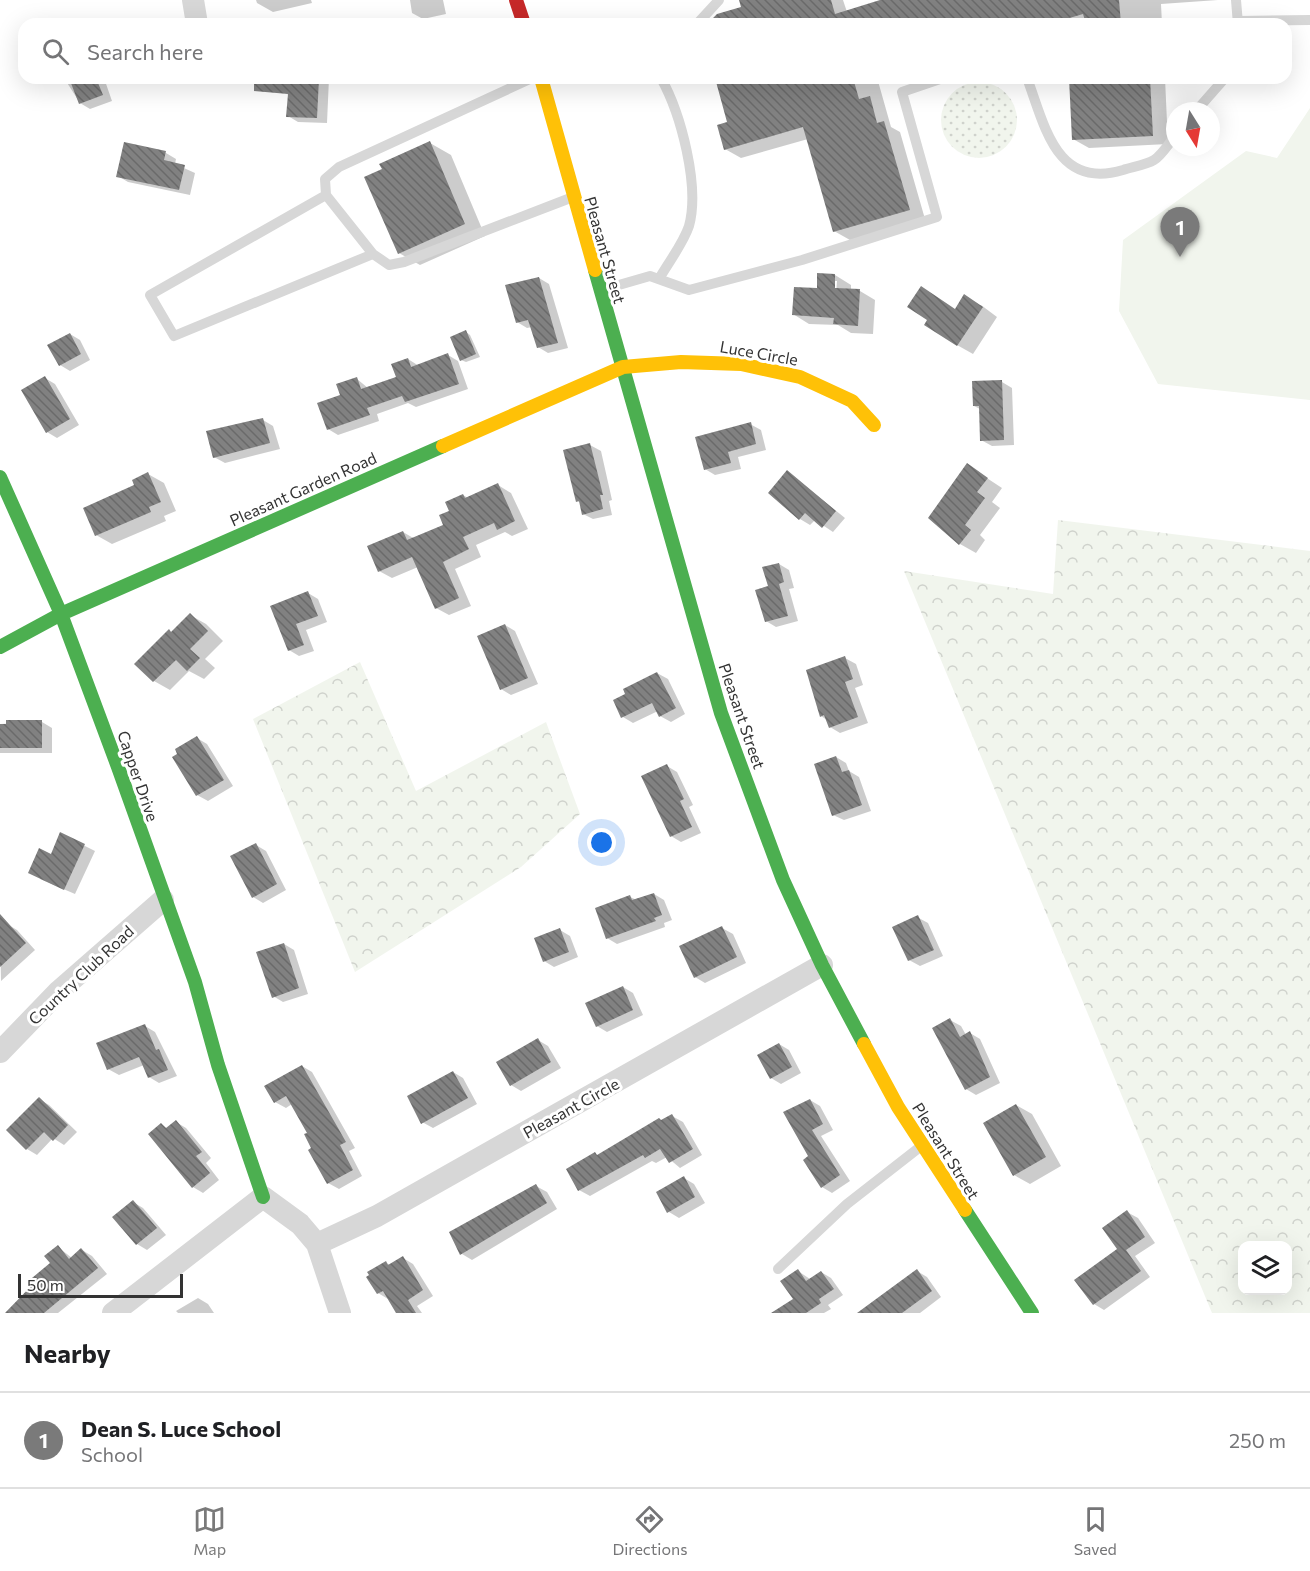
<!DOCTYPE html>
<html lang="en">
<head>
<meta charset="utf-8">
<style>
	body { margin:0; font-family:Commissioner,sans-serif; background:#f6f6f6; color:#202124 }
	.controls { position:absolute; right:18px; bottom:18px; display:grid; overflow:hidden; border-radius:12px; box-shadow:0 6px 24px #0002 }
	.controls button { width:54px; height:54px; display:grid; place-items:center; padding:0; border:0; border-bottom:2px solid #e0e0e0; background:#fff; color:#202124; font:30px sans-serif }
	.compass { position:absolute; left:1166px; top:102px; width:54px; height:54px; border-radius:50%; background:#fff; box-shadow:0 6px 24px #0002; rotate:169deg }
	.scale { position:absolute; left:18px; bottom:15px; width:165px; box-sizing:border-box; padding-left:6px; border:3px solid #333; border-top:0; font-size:16px; line-height:21px; white-space:nowrap; color:#333; -webkit-text-stroke:4px #fff; paint-order:stroke }
	.you { position:absolute; left:602px; top:843px; width:21px; height:21px; margin:-15px; border:4px solid #fff; border-radius:50%; background:#1a73e8; box-shadow:0 0 0 9px #1a73e833 }
	.badge { display:grid; place-items:center; width:39px; height:39px; border-radius:50%; background:#7a7a7a; color:#fff; font-size:20px; font-weight:700 }
	.pin { position:absolute; translate:-50% -50px; filter:drop-shadow(0 2px 3px #0008) }
	.pin::after { content:''; position:absolute; top:32px; width:21px; height:18px; background:inherit; clip-path:polygon(0 0,100% 0,50% 100%) }
	.list { margin:0; padding:0; list-style:none }
	h2 { display:flex; justify-content:space-between; align-items:center; height:78px; margin:0; padding:0 24px; font-size:26px }
	h2 small { font-size:20px; font-weight:400; color:#757577 }
	.list li { display:grid; grid-template-columns:39px 1fr auto; gap:18px; align-items:center; box-sizing:border-box; height:96px; padding:0 24px; border-top:2px solid #e0e0e0 }
	.list b { display:block; font-size:22px; white-space:nowrap }
	.list p { margin:0; font-size:20px; white-space:nowrap; color:#757577 }
	.list em { font-size:20px; font-style:normal; color:#757577 }
	.icon { flex:none; width:33px; height:33px; fill:none; stroke:currentColor; stroke-width:2; stroke-linecap:round; stroke-linejoin:round }
	.map { position:relative; flex:none; width:1310px; height:1313px; overflow:hidden }
	.search { position:absolute; background:#fff; box-shadow:0 6px 24px #0002; left:18px; right:18px; top:18px; height:66px; display:flex; align-items:center; gap:15px; box-sizing:border-box; padding:0 21px; border-radius:18px; color:#757577; font-size:22px }
	.sheet { height:174px; background:#fff }
	nav { display:flex; justify-content:space-around; align-items:center; box-sizing:border-box; height:84px; border-top:2px solid #e0e0e0; background:#fff; font-size:16px; color:#757577 }
	nav a { display:grid; justify-items:center; gap:3px }
	nav .on { color:#7a7a7a }
	.map>svg:first-child { display:block }
	.grass { fill:#f1f5ed }
	.forest { fill:url(#forest-crowns); fill-rule:evenodd }
	.park { fill:url(#park-dots) }
	.shadow { fill:#0003; fill-rule:evenodd }
	.building { fill:url(#building-back-hatch) }
	.lines { fill:none; stroke-linecap:round; stroke-linejoin:round }
	.lane { stroke:#d7d7d7; stroke-width:10 }
	.street { stroke:#d7d7d7; stroke-width:22 }
	.fast { stroke:#4caf50; stroke-width:14 }
	.slow { stroke:#ffc107; stroke-width:14 }
	.jam { stroke:#c62828; stroke-width:14 }
	.labels { text-anchor:middle; stroke-width:6; stroke-linejoin:round; paint-order:stroke }
	.street-label { font-size:16px; fill:#333; stroke:#fff }
</style>
</head>
<body>
<div class="map">
<svg width="1310" height="1313" viewBox="0 0 1310 1313">
	<defs>
		<pattern id="forest-crowns" width="20" height="18" patternUnits="userSpaceOnUse" patternTransform="scale(1.5)"><rect width="20" height="18" fill="#f1f5ed"/><path d="M2 6a3 3 0 1 1 6 0M12 15a3 3 0 1 1 6 0" fill="none" stroke="#cfd2cc"/></pattern>
		<pattern id="park-dots" width="8" height="8" patternUnits="userSpaceOnUse" patternTransform="scale(1.5)"><rect width="8" height="8" fill="#f1f5ed"/><path d="M2 2h.1M6 6h.1" fill="none" stroke="#cfd2cc" stroke-width="1.8" stroke-linecap="round"/></pattern>
		<pattern id="building-back-hatch" width="6" height="6" patternUnits="userSpaceOnUse" patternTransform="scale(1.5)"><rect width="6" height="6" fill="#818181"/><path d="M-1 5l2 2M0 0l6 6M5-1l2 2" fill="none" stroke="#6a6a6a"/></pattern>
	</defs>
	<rect width="100%" height="100%" fill="#fff"/>
	<path class="grass" d="M1310 108V400L1158 384 1119 311 1123 240 1246 151 1277 158Z"/>
	<path class="forest" d="M1058 520 1310 551V1313H1212L904 571 1053 594ZM1242 1246H1288V1290H1242Z
		M360 662 416 791 546 722 580 814 521 867 355 972 253 719Z"/>
	<path class="park" d="M941 120a38 38 0 1 1 76 0a38 38 0 1 1-76 0Z"/>
	<path class="shadow" d="M256 0H311L312 3 273 12 257 3Z
		M410 0H443L446 14 423 19 412 13Z
		M746 0H843L847 12 885 0H1218L1161 4 1162 24H733Z
		M64 78H104L112 101 90 109 80 103Z
		M286 78H329L327 123 298 122 288 116 289 95 285 93Z
		M717 78H887L878 81 891 127 900 132 925 219 850 240 834 231 808 139 741 158 725 149 728 123Z
		M1070 78H1165L1168 144 1089 148 1073 139Z
		M430 143 451 155 485 236 420 265 399 253 384 170Z
		M125 144 166 153 176 159 175 164 195 173 190 195 128 182 118 176Z
		M819 274 835 275 851 285V290L860 291 875 300 873 334 851 333 838 325 809 324 793 314 818 290ZM834 281H837L836 295Z
		M539 278 549 284 568 348 548 353 538 347 532 327 527 328 517 322Z
		M981 305 997 317 973 354 957 345 956 310Z
		M466 332 470 335 480 357 466 362 461 360Z
		M70 334 80 340 90 360 70 371 60 365Z
		M448 355 458 361 468 389 416 407 408 403 377 414 379 421 338 435 328 429 342 395 357 379 368 388 398 377 408 359 419 366Z
		M45 378 55 384 79 425 57 438 47 432Z
		M1002 382 1012 388 1014 445 992 446 981 440 980 409 974 406Z
		M263 420 273 426 280 449 225 463 214 457Z
		M750 424 761 430 766 450 738 457 741 469 715 475 705 469Z
		M590 445 601 451 612 500 609 501 612 515 593 519 583 514 581 503 577 501Z
		M967 465 1002 488 992 502 1000 508 980 535 985 540 976 553 960 544 930 518Z
		M788 472 845 518 833 532 815 520 810 525 800 519 770 493Z
		M148 474 164 483 176 511 164 516 166 521 112 544 96 535 85 509 136 486Z
		M498 485 511 493 528 529 512 536 505 532 476 545 481 557 455 569 471 606 449 615 436 608 418 567 392 578 379 571 403 532 415 539 445 525 463 495 468 498Z
		M779 564 789 570 794 588 789 589 798 621 776 627 766 621 770 587Z
		M308 593 318 599 327 622 306 630 314 651 299 656 289 650 272 607Z
		M190 615 206 624 223 641 205 659 215 668 204 679 189 671 170 690 154 681 136 664 169 631 172 633Z
		M505 625 515 631 538 684 511 695 501 689Z
		M845 658 856 664 863 685 855 688 868 723 840 733 830 727 827 720 821 716Z
		M657 673 668 679 685 714 671 722 660 716 658 711 633 723 623 717Z
		M42 722 52 728V753H0V724Z
		M197 738 207 744 233 786 208 801 197 795 174 757Z
		M836 757 846 763 849 771 859 777 871 811 844 820 833 815Z
		M667 766 677 772 693 805 689 807 701 833 681 842 671 836Z
		M61 834 95 851 75 894 40 879Z
		M256 845 266 851 286 890 263 903 253 897Z
		M654 894 664 900 672 920 664 923 665 927 617 944 607 938 630 897 637 900Z
		M917 917 928 923 943 956 920 966 909 960Z
		M7 924 17 930 35 950 1 981 0 930Z
		M722 928 733 934 746 963 705 983 695 977Z
		M560 930 570 936 578 957 554 967 544 961Z
		M284 944 294 950 308 994 283 1002 273 996Z
		M623 987 633 993 643 1015 607 1032 597 1026Z
		M950 1020 961 1026 966 1035 970 1033 980 1039 1000 1083 976 1095 966 1089 934 1029Z
		M145 1026 155 1032 177 1076 159 1083 149 1077 144 1065 119 1075 108 1069Z
		M538 1040 548 1046 561 1068 521 1091 511 1085Z
		M779 1044 789 1050 801 1073 781 1084 771 1078Z
		M302 1066 312 1072 355 1148 349 1151 362 1176 339 1189 328 1183 309 1133 292 1104 286 1108 275 1102Z
		M453 1072 463 1078 477 1104 433 1128 422 1122Z
		M39 1099 49 1105 77 1132 64 1145 53 1138 37 1155 27 1149Z
		M810 1100 820 1106 833 1130 821 1136 850 1181 832 1193 822 1187 810 1157Z
		M1016 1105 1032 1114 1061 1166 1030 1184 1014 1175Z
		M672 1116 683 1122 702 1155 680 1168 667 1157 656 1163 652 1161 590 1196 579 1190 599 1156Z
		M176 1122 186 1128 211 1158 206 1163 219 1180 203 1193 193 1187 162 1125 168 1129Z
		M684 1178 694 1184 705 1203 679 1218 669 1212Z
		M536 1186 547 1192 557 1209 472 1260 462 1254Z
		M133 1202 143 1208 166 1235 147 1250 137 1244 115 1217Z
		M1127 1212 1138 1218 1155 1243 1135 1256 1150 1277 1104 1310 1094 1304 1119 1249Z
		M58 1247 72 1258 82 1250 92 1256 107 1274 58 1313H7L37 1282 52 1263Z
		M403 1258 413 1264 433 1296 417 1306 422 1313H398L388 1299 378 1293 386 1263 391 1265Z
		M798 1271 810 1279 821 1272 831 1278 843 1295 828 1305 831 1309 824 1313H782L795 1299Z
		M917 1271 927 1277 941 1297 920 1313H867Z
		M198 1298 208 1304 214 1313H178L176 1311Z"/>
	<path class="building" d="M739 0H831L835 14 880 0H1119L1121 24H1086L1083 14 1049 24H707L717 14 741 7Z
		M69 78H96L103 95 79 104Z
		M254 78H319L317 118 286 117 288 94 254 91Z
		M715 78H853L859 99 870 96 877 123 884 121 910 210 833 232 803 127 724 150 717 125 727 122Z
		M1069 78H1150L1153 136 1072 140Z
		M430 141 465 224 398 254 364 177 382 169 379 164Z
		M124 142 166 151 164 160 185 165 179 190 116 177Z
		M817 273 835 274V288L860 289 858 326 833 324 834 318 792 315 794 287 817 288Z
		M539 277 558 343 537 348 528 320 516 323 505 285Z
		M921 286 955 309 964 294 983 307 957 346 924 325 927 320 907 307Z
		M466 330 476 354 460 361 450 337Z
		M70 333 81 354 59 366 47 345Z
		M448 353 459 384 405 402 402 396 367 408 370 415 327 430 317 403 340 395 336 384 357 377 361 389 396 377 391 364 408 358 411 367Z
		M45 376 70 419 46 433 21 390Z
		M1002 380 1004 440 980 441 979 406H973L972 381Z
		M263 418 270 443 213 458 206 431Z
		M751 422 756 444 728 452 731 463 704 470 695 437Z
		M590 443 603 495H600L603 509 582 515 579 501 576 502 563 450Z
		M967 463 988 478 977 492 985 498 965 525 971 530 959 545 928 518Z
		M787 470 836 511 822 528 805 513 799 520 768 493Z
		M148 472 161 502 149 507 151 512 95 536 83 508 134 485 132 480Z
		M498 483 515 521 497 530 494 523 463 537 469 549 443 562 459 598 435 609 412 557 378 572 367 546 403 531 407 540 443 525 439 515 449 511 445 502 463 494 465 498Z
		M779 563 784 582 779 584 788 616 765 622 755 590 768 586 762 567Z
		M308 591 318 616 296 624 304 645 288 651 270 606Z
		M190 613 208 631 190 649 200 658 187 671 176 660 153 682 134 664 169 629 171 632Z
		M505 624 528 678 500 690 477 636Z
		M845 656 853 679 845 682 858 717 829 728 824 715 820 717 806 670Z
		M657 672 676 708 659 717 652 703 621 718 613 700 625 694 623 689Z
		M6 720H42V748H0V724H6Z
		M197 736 224 780 196 796 172 757 177 754 175 749Z
		M836 756 842 772 849 770 862 805 832 816 814 764Z
		M667 764 684 799 680 801 692 827 670 837 641 776Z
		M60 832 85 844 64 890 28 873 39 848 51 854Z
		M256 843 277 884 252 898 230 856Z
		M654 893 662 915 654 918 656 921 606 939 595 908 630 895 632 900Z
		M0 914 26 943 0 967Z
		M918 915 934 950 908 961 892 927Z
		M722 926 737 957 694 978 679 946Z
		M560 928 569 952 543 962 534 938Z
		M284 943 299 988 272 998 256 952Z
		M623 986 633 1010 596 1027 585 1003Z
		M950 1018 960 1037 970 1031 990 1077 965 1090 932 1028Z
		M145 1024 156 1050 159 1049 168 1070 148 1078 139 1057 107 1070 96 1043Z
		M538 1038 551 1062 510 1086 496 1062Z
		M779 1043 792 1067 770 1079 757 1055Z
		M302 1065 346 1142 340 1145 353 1170 327 1184 308 1150 311 1148 304 1134 307 1133 286 1096 274 1103 264 1086Z
		M453 1071 468 1098 421 1124 407 1096Z
		M39 1097 68 1125 53 1141 44 1132 26 1150 6 1130Z
		M810 1099 823 1124 812 1130 840 1175 821 1188 803 1160 808 1156 783 1112Z
		M1016 1104 1046 1157 1013 1176 983 1123Z
		M672 1114 693 1149 669 1163 660 1149 645 1158 643 1155 578 1191 566 1169 595 1152 597 1155 659 1118 661 1120Z
		M176 1120 202 1152 196 1156 210 1173 192 1188 148 1134 161 1123 166 1128Z
		M684 1176 695 1197 667 1213 656 1192Z
		M536 1184 547 1203 460 1255 449 1232Z
		M133 1200 157 1228 136 1245 112 1217Z
		M1127 1210 1145 1237 1126 1250 1141 1271 1093 1305 1074 1280 1117 1249 1102 1228Z
		M58 1245 69 1259 81 1248 98 1268 44 1313H5L35 1282 32 1278 50 1263 44 1256Z
		M403 1256 423 1290 408 1300 416 1313H396L383 1291 377 1294 366 1277 369 1275 367 1272 386 1261 388 1265Z
		M798 1269 806 1281 821 1271 834 1289 819 1299 821 1303 806 1313H771L793 1299 780 1281Z
		M917 1269 932 1291 902 1313H857Z"/>
	<g class="lines">
		<path class="lane" d="M1236 0 1238 24
			M1238 21 1310 20
			M697 24 719 0
			M532 78 339 167 325 179 326 195 373 254 389 265 404 262 573 197
			M1027 78C1045 126 1056 190 1123 170 1132 167 1146 165 1154 160 1162 155 1169 143 1175 136
			M1196 111 1225 78
			M326 195 150 295 174 336 373 254
			M659 279C668 263 683 244 689 226 700 186 681 114 661 78
			M605 289 650 276 689 290 802 260 937 217 902 92 943 78
			M778 1269 847 1204 920 1147"/>
		<path class="street" d="M193 0 197 24
			M0 1052 59 991 163 900
			M317 1244 377 1216 822 965
			M113 1313 263 1197 300 1224 317 1244 340 1313"/>
		<path class="fast" d="M595 270 721 713 783 880 822 965 864 1044
			M0 477 61 614 118 767 195 982 218 1065 263 1197
			M0 647 61 614 443 446
			M965 1210 1032 1313"/>
		<path class="slow" d="M541 78 595 270
			M443 446 623 367 681 362 741 364 800 377 852 401 874 425
			M864 1044 898 1107 965 1210"/>
		<path class="jam" d="M516 0 524 24"/>
	</g>
	<g class="labels">
		<g class="street-label">
			<text transform="translate(605 250) rotate(74)" y="6">Pleasant Street</text>
			<text transform="translate(759 353) rotate(10)" y="6">Luce Circle</text>
			<text transform="translate(303 489) rotate(-24)" y="6">Pleasant Garden Road</text>
			<text transform="translate(742 716) rotate(71)" y="6">Pleasant Street</text>
			<text transform="translate(138 776) rotate(71)" y="6">Capper Drive</text>
			<text transform="translate(81 975) rotate(-43)" y="6">Country Club Road</text>
			<text transform="translate(571 1108) rotate(-29)" y="6">Pleasant Circle</text>
			<text transform="translate(946 1151) rotate(58)" y="6">Pleasant Street</text>
		</g>
	</g>
</svg>
<div class="controls">
<button><svg class="icon" aria-label="layers" viewBox="0 0 24 24"><path d="M12 4l9 5-9 5-9-5zM3 14l9 5 9-5"/></svg></button>
</div>
<svg class="compass" viewBox="-18 -18 36 36"><path d="M0-13l5 13h-10z" fill="#e53935"/><path d="M0 13l5-13h-10z" fill="#757577"/></svg>
<div class="scale">50 m</div>
<div class="you"></div>
<div class="pin badge" style="left:1180px;top:257px">1</div>
<div class="search"><svg class="icon" aria-label="search" viewBox="0 0 24 24"><circle cx="10" cy="10" r="6"/><path d="M15 15l6 6"/></svg>Search here</div>
</div>
<section class="sheet">
<h2>Nearby<small></small></h2>
<ul class="list">
<li><span class="badge">1</span><div><b>Dean S. Luce School</b><p>School</p></div><em>250 m</em></li>
</ul>
</section>
<nav>
<a class="on"><svg class="icon" aria-label="map" viewBox="0 0 24 24"><path d="M3 6l6-2 6 2 6-2v14l-6 2-6-2-6 2zM9 4v14M15 6v14"/></svg>Map</a>
<a><svg class="icon" aria-label="directions" viewBox="0 0 24 24"><path d="M12 3l9 9-9 9-9-9zM9 14v-3h6M13 9l2 2-2 2"/></svg>Directions</a>
<a><svg class="icon" aria-label="saved" viewBox="0 0 24 24"><path d="M7 4h10v16l-5-4-5 4z"/></svg>Saved</a>
</nav>
</body>
</html>
